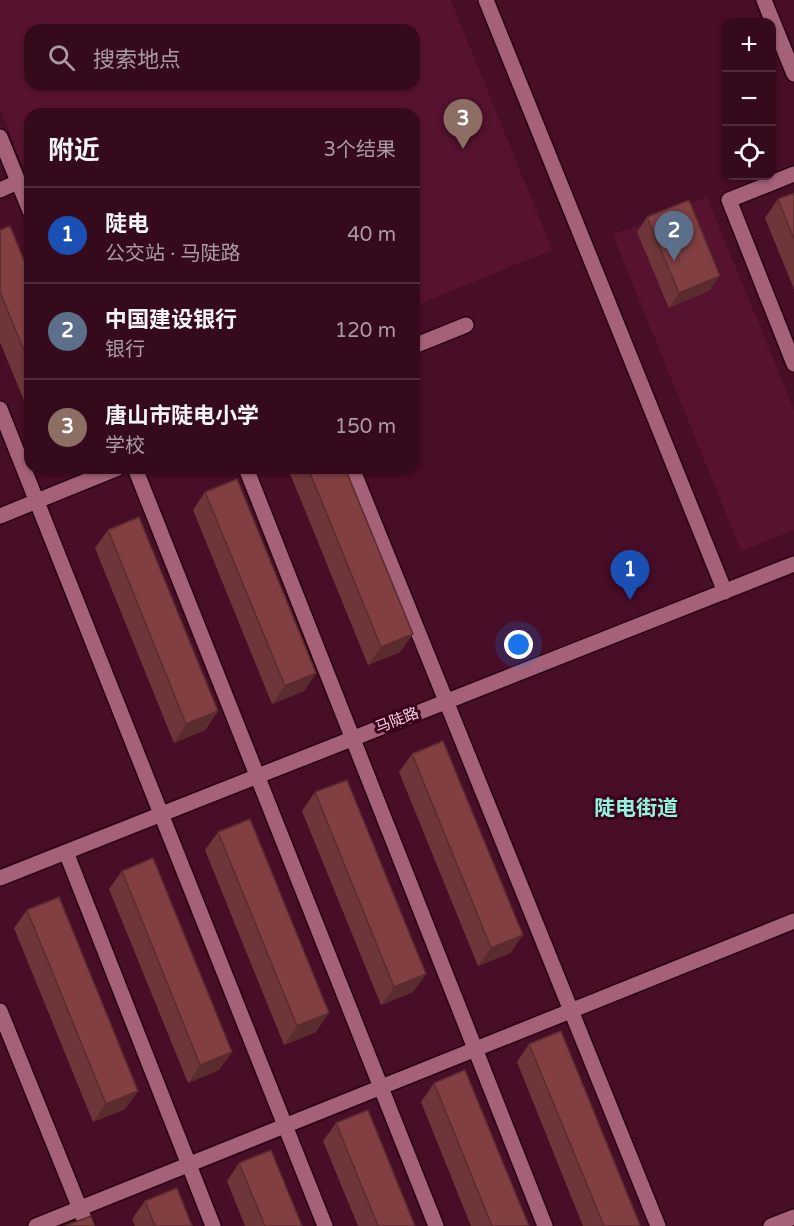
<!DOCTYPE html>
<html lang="zh">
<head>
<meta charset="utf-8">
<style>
	body { margin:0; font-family:"Varela Round","Noto Sans SC",sans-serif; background:#41182a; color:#f1f3f6 }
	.controls { position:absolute; right:18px; top:18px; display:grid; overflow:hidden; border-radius:12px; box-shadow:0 2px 4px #0004 }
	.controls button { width:54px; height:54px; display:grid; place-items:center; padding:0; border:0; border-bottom:2px solid #502b3b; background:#360a1d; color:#f1f3f6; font:30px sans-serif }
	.you { position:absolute; left:519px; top:645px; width:21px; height:21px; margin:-15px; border:4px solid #fff; border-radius:50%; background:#1a73e8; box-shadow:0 0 0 9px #1a73e833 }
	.badge { display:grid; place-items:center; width:39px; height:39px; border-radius:50%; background:#ea580c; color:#fff; font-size:20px; font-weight:700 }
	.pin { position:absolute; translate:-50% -50px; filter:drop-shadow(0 2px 3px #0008) }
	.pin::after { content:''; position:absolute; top:32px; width:21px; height:18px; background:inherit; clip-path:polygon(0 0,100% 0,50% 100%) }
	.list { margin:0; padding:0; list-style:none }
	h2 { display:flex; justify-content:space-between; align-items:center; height:78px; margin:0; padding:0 24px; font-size:26px }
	h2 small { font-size:20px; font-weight:400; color:#aa9aa4 }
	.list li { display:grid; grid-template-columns:39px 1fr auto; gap:18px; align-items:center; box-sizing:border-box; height:96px; padding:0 24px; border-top:2px solid #502b3b }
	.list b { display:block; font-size:22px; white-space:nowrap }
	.list p { margin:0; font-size:20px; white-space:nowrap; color:#aa9aa4 }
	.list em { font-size:20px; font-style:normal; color:#aa9aa4 }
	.icon { flex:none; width:33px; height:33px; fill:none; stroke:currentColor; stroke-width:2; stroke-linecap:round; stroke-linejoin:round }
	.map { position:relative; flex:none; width:794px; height:1226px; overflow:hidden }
	.search { position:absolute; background:#360a1d; box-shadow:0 2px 4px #0004; left:24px; top:24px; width:396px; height:66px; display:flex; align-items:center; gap:15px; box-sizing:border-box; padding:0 21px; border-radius:18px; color:#aa9aa4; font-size:22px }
	.panel { position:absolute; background:#360a1d; box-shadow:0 2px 4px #0004; left:24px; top:108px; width:396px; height:366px; border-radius:18px }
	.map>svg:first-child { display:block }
	.built { fill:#56122f; fill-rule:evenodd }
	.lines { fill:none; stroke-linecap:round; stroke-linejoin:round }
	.minor-casing { stroke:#270010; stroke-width:18 }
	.minor { stroke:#a46178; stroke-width:15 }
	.wall { fill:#6f3639 }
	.shaded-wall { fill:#5a2c2e }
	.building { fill:#813f42; stroke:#5a2c2e; stroke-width:1.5 }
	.labels { text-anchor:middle; stroke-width:6; stroke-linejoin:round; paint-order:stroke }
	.street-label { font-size:15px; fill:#f6d0db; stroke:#3c021d }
	.district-label { font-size:21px; font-weight:bold; fill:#91f5e0; stroke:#3c021d }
</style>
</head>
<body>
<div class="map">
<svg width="794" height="1226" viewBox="0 0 794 1226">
	<rect width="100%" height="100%" fill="#480d27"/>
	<path class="built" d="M0 0H451L552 250 414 306V114H30V184L0 109ZM30 30H414V84H30Z
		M707 197 794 410V530L741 551 613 235Z"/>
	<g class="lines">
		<defs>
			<path id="minor" d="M486 0 725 592
				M764 0 794 74
				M0 137 30 211
				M794 174 729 200 794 364
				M0 190 18 182
				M414 346 466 325
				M0 409 325 1226
				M135 468 436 1226
				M246 468 545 1226
				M352 468 658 1226
				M0 516 118 468
				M66 852 213 1226
				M0 878 794 564
				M0 1011 87 1226
				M36 1226 794 921
				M771 1226 794 1217"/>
		</defs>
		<use href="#minor" class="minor-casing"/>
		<use href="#minor" class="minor"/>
	</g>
	<path class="wall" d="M794 193V289L765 218 778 199Z
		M647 217 710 290 669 308 637 232Z
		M0 230 30 275V415L0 342Z
		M291 468H345L413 634 400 652 368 665 289 471Z
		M205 492 316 673 304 691 272 704 193 510Z
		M108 530 218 711 205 730 174 743 95 548Z
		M412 754 523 935 510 953 478 966 399 772Z
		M315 792 426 974 413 992 381 1005 302 811Z
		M218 832 316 1032 284 1045 205 850Z
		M122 871 232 1052 219 1070 188 1083 109 889Z
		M27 910 138 1091 125 1109 93 1122 14 928Z
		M529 1044 640 1225V1226H583L517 1062Z
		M434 1083 529 1226H471L421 1102Z
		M336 1123 415 1226H358L323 1141Z
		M239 1163 302 1226H245L227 1181Z
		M145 1201 192 1226H135L132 1219Z"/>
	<path class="shaded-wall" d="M720 276 710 290 669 308 679 293Z
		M413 634 400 652 368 665 381 647Z
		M316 673 304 691 272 704 285 686Z
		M218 711 205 730 174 743 186 724Z
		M523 935 510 953 478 966 491 948Z
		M426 974 413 992 381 1005 394 987Z
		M329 1013 316 1032 284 1045 297 1026Z
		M232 1052 219 1070 188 1083 200 1065Z
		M138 1091 125 1109 93 1122 106 1104Z"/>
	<path class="building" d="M794 193V239L778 199Z
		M689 200 720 276 679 293 647 217Z
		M10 226 30 275V365L0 292V230Z
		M308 468H345L413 634 381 647Z
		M237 479 316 673 285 686 205 492Z
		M139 517 218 711 186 724 108 530Z
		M443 741 523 935 491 948 412 754Z
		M347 780 426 974 394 987 315 792Z
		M250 819 329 1013 297 1026 218 832Z
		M153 858 232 1052 200 1065 122 871Z
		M59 897 138 1091 106 1104 27 910Z
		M561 1031 640 1225 638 1226H604L529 1044Z
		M465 1070 529 1226H492L434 1083Z
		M368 1110 415 1226H378L336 1123Z
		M271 1150 302 1226H265L239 1163Z
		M177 1188 192 1226H155L145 1201Z
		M91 1216 95 1226H65Z"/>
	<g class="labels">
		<g class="street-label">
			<text transform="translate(397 720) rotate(-21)" y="5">马陡路</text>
		</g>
		<g class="district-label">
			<text x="636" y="815">陡电街道</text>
		</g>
	</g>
</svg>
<div class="controls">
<button>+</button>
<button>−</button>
<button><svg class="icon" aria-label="locate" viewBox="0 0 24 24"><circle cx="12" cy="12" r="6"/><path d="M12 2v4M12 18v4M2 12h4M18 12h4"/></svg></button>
</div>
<div class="you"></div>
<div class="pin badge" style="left:630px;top:600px;background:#1a4fb4">1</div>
<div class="pin badge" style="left:674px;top:261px;background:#5c6f8a">2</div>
<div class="pin badge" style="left:463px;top:149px;background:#8d6e63">3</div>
<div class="search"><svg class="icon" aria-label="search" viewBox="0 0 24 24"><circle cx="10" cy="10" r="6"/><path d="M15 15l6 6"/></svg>搜索地点</div>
<section class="panel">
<h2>附近<small>3个结果</small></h2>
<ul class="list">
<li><span class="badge" style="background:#1a4fb4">1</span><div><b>陡电</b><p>公交站 · 马陡路</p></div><em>40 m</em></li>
<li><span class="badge" style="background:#5c6f8a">2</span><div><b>中国建设银行</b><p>银行</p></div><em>120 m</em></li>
<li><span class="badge" style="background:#8d6e63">3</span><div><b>唐山市陡电小学</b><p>学校</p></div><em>150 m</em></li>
</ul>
</section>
</div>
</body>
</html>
